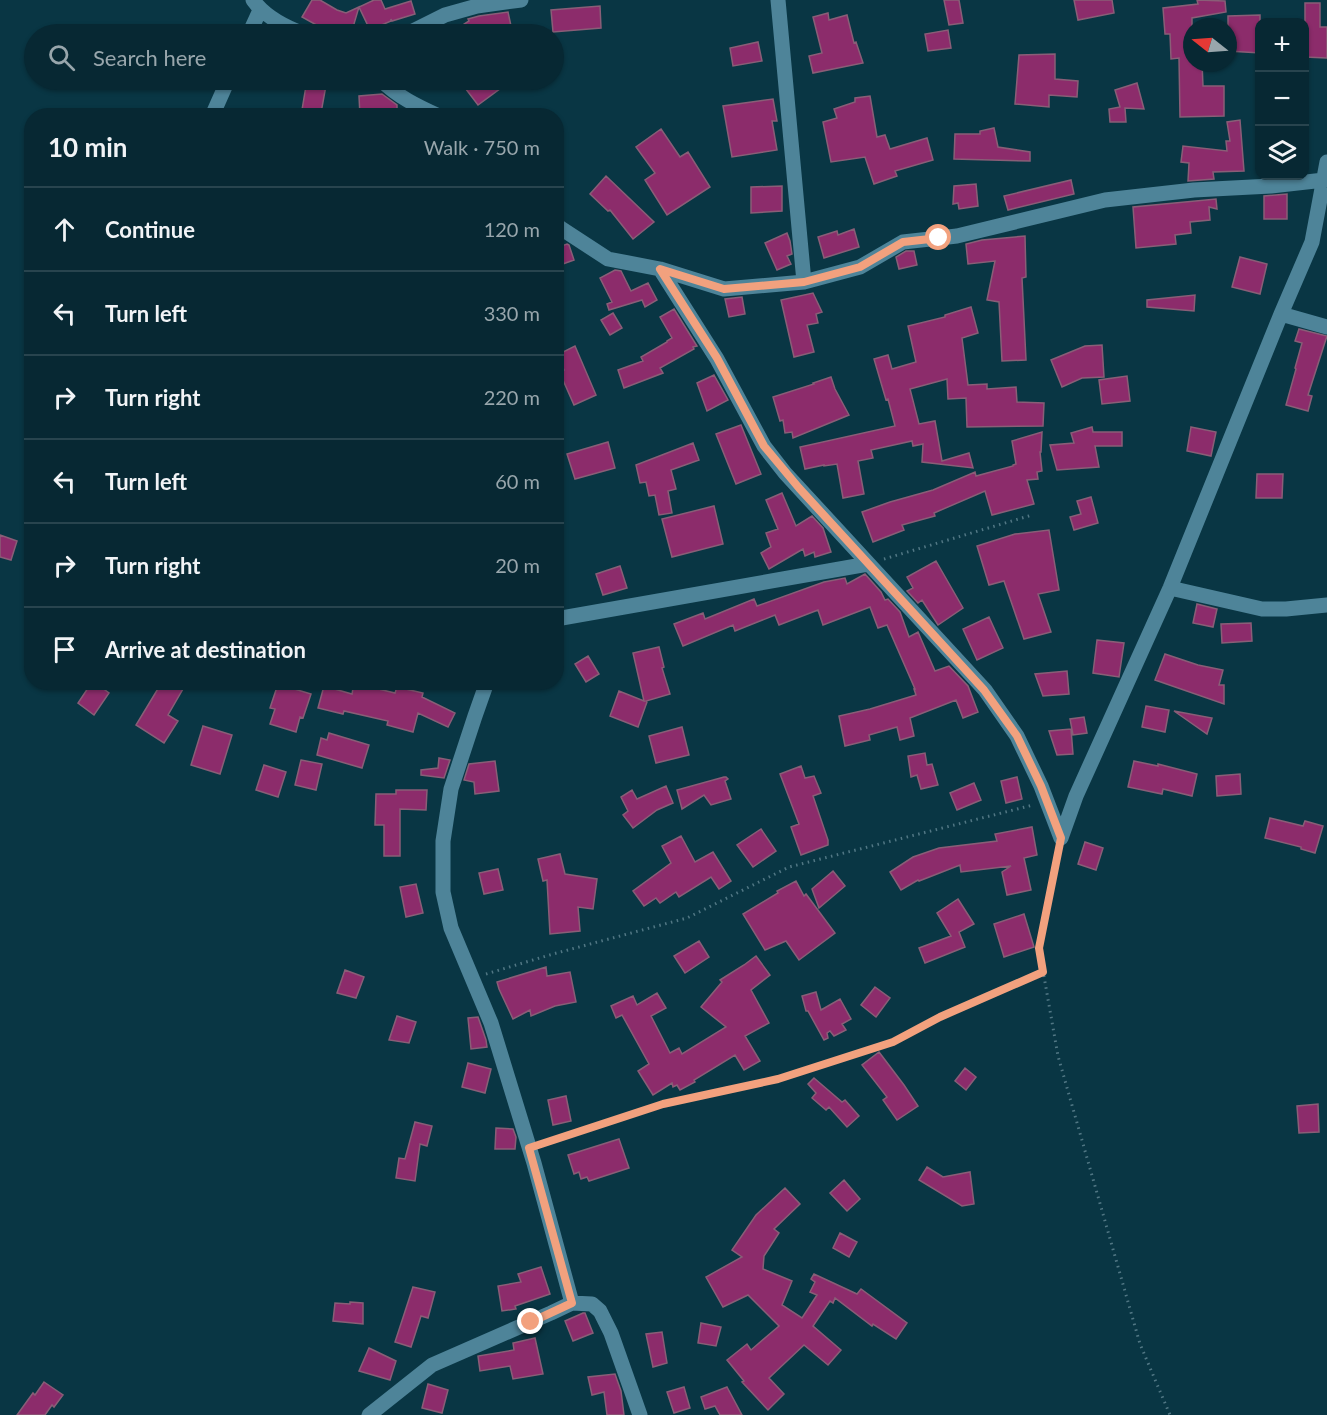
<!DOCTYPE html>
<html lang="en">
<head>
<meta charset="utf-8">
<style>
	body { margin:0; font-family:Lato,sans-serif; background:#15343f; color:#f1f3f6 }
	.controls { position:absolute; right:18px; top:18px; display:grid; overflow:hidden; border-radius:12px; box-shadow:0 2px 4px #0004 }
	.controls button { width:54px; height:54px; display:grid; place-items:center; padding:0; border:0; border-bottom:2px solid #28444e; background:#072833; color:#f1f3f6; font:30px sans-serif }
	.compass { position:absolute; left:1183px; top:18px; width:54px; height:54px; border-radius:50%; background:#072833; box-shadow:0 2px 4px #0004; rotate:287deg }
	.stop { position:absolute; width:18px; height:18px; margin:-14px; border:4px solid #f2a17e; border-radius:50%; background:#fff }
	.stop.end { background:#f2a17e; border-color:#fff; box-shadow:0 2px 6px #0008 }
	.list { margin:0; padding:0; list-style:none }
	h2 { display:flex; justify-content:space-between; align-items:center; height:78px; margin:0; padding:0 24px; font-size:26px }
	h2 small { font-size:20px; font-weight:400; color:#98a6ac }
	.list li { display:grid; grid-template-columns:39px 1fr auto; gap:18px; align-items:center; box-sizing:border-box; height:84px; padding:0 24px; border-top:2px solid #28444e }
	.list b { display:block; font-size:22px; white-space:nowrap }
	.list em { font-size:20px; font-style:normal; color:#98a6ac }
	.icon { flex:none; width:33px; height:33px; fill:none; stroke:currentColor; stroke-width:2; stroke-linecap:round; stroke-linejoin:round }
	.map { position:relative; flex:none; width:1327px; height:1415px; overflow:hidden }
	.search { position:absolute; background:#072833; box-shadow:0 2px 4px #0004; left:24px; top:24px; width:540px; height:66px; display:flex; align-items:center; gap:15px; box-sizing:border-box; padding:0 21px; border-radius:33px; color:#98a6ac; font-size:22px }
	.panel { position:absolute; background:#072833; box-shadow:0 2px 4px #0004; left:24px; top:108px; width:540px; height:582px; border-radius:24px }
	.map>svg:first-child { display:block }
	.building { fill:#8c2c6b; stroke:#895e77; stroke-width:1.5 }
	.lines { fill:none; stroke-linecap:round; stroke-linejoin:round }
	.path { stroke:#517784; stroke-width:3; stroke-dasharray:1.5 4.5; stroke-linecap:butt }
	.street { stroke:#4e8499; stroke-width:15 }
	.route { stroke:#f2a17e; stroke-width:8 }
</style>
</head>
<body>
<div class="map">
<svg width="1327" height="1415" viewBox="0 0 1327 1415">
	<rect width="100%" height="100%" fill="#093644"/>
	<path class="building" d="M312 0H320L337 10 346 13 359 7 351 34H343L320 27 302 17Z
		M374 0H381L385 9 411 1 415 14 392 21 391 19V21L370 30 359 7Z
		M944 0H959L963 23 949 25Z
		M1074 0H1112L1114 13 1078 20Z
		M1197 0 1225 1 1226 12 1192 18V63H1202L1203 86H1224V116L1180 117 1179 58 1171 59 1170 34H1165L1163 8 1198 4Z
		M1305 3H1320V27H1327V58L1305 57Z
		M600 6 601 28 553 32 551 10Z
		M508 12 511 26 505 28 506 34H449L469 21 468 19 479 16Z
		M828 13 829 20 847 15 854 43 856 42 863 63 813 73 809 56 822 53 813 17Z
		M1260 15V53L1228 51V16Z
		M948 30 951 48 928 51 925 34Z
		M758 42 762 61 733 66 730 48Z
		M1055 54V79L1078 81 1077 97 1049 95V107L1015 104 1019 55Z
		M307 80H327L321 113 302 110Z
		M459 80H495L501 88 478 105Z
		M1137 83 1144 109 1125 108 1126 122H1110L1109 109 1120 107 1115 90Z
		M382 94 397 105V116H360L359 96Z
		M870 96 877 137 885 135 890 149 927 138 933 160 895 171 897 176 874 184 865 157 831 162 823 122 837 118 834 109 855 102V98Z
		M773 99 777 121H772L777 150 732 157 723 106Z
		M1240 120 1244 171 1213 172 1214 179 1188 181 1189 163 1181 162 1183 146 1227 151 1226 141H1230L1227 122Z
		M994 128 998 147 1030 152V161L954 159 955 134H980V131Z
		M661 129 680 157 688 152 710 187 667 215 645 180 655 173 636 147Z
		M606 176 654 222 633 239 610 210 608 211 590 194Z
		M1071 180 1074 194 1008 210 1004 196Z
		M976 184 978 206 959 209 958 203 953 204 954 186Z
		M782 186V211L751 213V187Z
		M1287 194V219H1264V196Z
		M1216 199 1217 209 1209 207 1210 220 1190 222 1191 233 1175 235 1176 244 1136 248 1133 207Z
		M854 229 859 247 824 258 818 237 837 231 838 235Z
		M787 233 790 241 792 254 787 256 791 264 777 270 765 243Z
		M1025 236 1026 277 1022 278 1026 360 1002 361 999 302 987 300 995 261 968 264 966 244 982 240Z
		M567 244 569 245 574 260 560 265 556 255V248Z
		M906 251H914L917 265 899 269 896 257Z
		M1240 257 1267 264 1260 294 1232 287Z
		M615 270 621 271 631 291 648 283 657 300 645 307 642 300 609 310 607 304 612 302 600 278Z
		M813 293 822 312 816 314 818 323 807 325 814 352 794 357 781 300Z
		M1195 295 1194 311 1147 307V300Z
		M742 297 745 314 729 317 725 299Z
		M971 307 978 333 962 338 968 385 987 384V389L1016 387 1017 402 1044 403 1043 426 967 427 966 398 948 399 947 379 910 389 919 424 935 421 942 461 969 453 973 468 922 462 923 444 913 446 912 441 871 450 873 458 858 461 864 494 843 498 837 464 824 466V465L805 469 800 447 895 426 888 399 886 400 874 359 888 355 892 369 916 362 908 326 945 317V315Z
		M674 309 697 346 693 347 694 349 660 368 663 373 624 388 618 370 643 361 641 357 667 342V341L672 338 660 317Z
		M613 313 622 328 610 335 601 320Z
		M1299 329 1327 336 1308 395 1312 396 1308 411 1286 405 1296 369 1295 368 1302 343 1295 341Z
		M1102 345 1104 377 1082 378 1062 387 1051 360 1085 346Z
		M575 346 596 395 574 405 559 371 564 370 557 355Z
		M714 375 728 400 707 411 697 383Z
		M1127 376 1130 401 1102 404 1099 380Z
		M831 377 835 389 849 415 793 438 792 432 785 433 783 420 780 421 773 397 814 384 813 383Z
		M741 425 761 474 736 484 716 434Z
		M1092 427 1093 432H1122V446H1095L1099 467 1057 470 1050 445 1074 443 1071 433Z
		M1191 427 1216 432 1211 456 1187 451Z
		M1042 432 1041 452H1040L1042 471 1037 472 1038 479 1027 480 1034 504 992 515 985 491 934 513 935 516 902 525 904 530 873 542 862 512 890 502 933 490 975 472 976 476 1013 466V465L1016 464 1012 441Z
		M608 442 615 468 575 479 567 454Z
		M693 443 699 460 671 470 676 489 668 491 672 513 659 515 655 495 649 496 646 482 640 483 636 465Z
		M1257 474H1283L1282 498H1256Z
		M782 493 796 526 812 516 823 528 831 552 815 557 814 552 805 556 803 549 769 569 761 553 771 547 766 533 778 529 766 500Z
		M1091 497 1098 523 1074 530 1070 517 1081 514 1077 501Z
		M714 506 723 544 672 557 662 519Z
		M1049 530 1059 590 1038 594 1051 632 1024 639 1004 581 989 585 977 546 1015 534Z
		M0 535 17 541 11 560 0 557Z
		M936 561 963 608 938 625 922 600 918 603 907 591 913 588 907 577Z
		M620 566 627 588 603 595 596 574Z
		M865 574 881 592 885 600 888 599 900 612 909 637 918 632 935 671 949 666 968 686 978 712 963 718 956 700 910 718 914 736 900 740 897 727 869 735 870 740 845 746 839 716 870 709 916 695 914 689H915L887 625 878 628 870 607 823 625 818 610 779 625 775 615 735 631 733 625 683 646 674 624 703 613 705 619 754 599 757 606 824 582 845 578 847 584Z
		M1197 604 1217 609 1213 627 1193 623Z
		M989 617 1003 648 977 660 963 629Z
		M1251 623 1252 641 1222 643 1221 624Z
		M1097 640 1124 643 1119 677 1093 673Z
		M659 647 664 667 662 668 670 694 646 701 647 702 638 727 610 716 619 691 644 701 633 653Z
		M1165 654 1198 665 1223 670 1219 685H1224V704L1155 680Z
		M588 656 599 674 586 682 575 664Z
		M1067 671 1069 694 1043 696 1035 674Z
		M92 682H94L109 693 94 715 78 703Z
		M162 682H187L168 715 178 721 164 743 136 725Z
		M354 683 395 693 397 687 423 693 422 697 455 713 448 727 418 713 413 732 387 725 388 721 344 711 343 714 318 708 324 686 352 694Z
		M278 684 311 694 303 718 300 717 296 732 270 724 275 709 270 708Z
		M1146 706 1169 710 1165 732 1142 727Z
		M1174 711 1212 718 1207 734Z
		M1084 717 1087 733 1073 735 1070 719Z
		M203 726 232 735 220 774 191 765Z
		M682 727 689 755 656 763 649 736Z
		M1071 729 1073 754 1057 755 1049 731Z
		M329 733 369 745 362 768 317 755 321 738 327 740Z
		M925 753 927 765 932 764 938 785 921 789 917 775 911 777 908 756Z
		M439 758 450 760 444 778 421 775V770L438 768Z
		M301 760 322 764 316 790 295 785Z
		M495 761 499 791 475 794 474 782 464 780 469 764Z
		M1134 761 1158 766V764L1197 774 1192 796 1163 789 1162 794 1128 787Z
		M264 765 286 772 278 797 256 790Z
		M801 766 805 778 814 776 821 793 813 796 828 840V845L801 855 791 827 799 824 780 774Z
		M1240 774 1241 794 1217 796 1216 776Z
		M724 777H726L728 779 725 781 731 799 711 805 704 795 682 809 677 790Z
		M1017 777 1022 799 1006 803 1001 781Z
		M974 783 981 800 957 810 950 793Z
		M666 786 673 803 657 810 633 828 623 815 628 811 621 797 632 790 637 799Z
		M396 790H427L426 810 400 809V856H384V825H375L376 794H396Z
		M1270 818 1303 826 1305 821 1323 826 1315 853 1301 849V847L1265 838Z
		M1032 827 1037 855 1024 858 1031 890 1007 895 1002 872 1011 866 961 872 960 865 919 881 918 880 901 890 890 872 913 857 939 848 997 841 995 834Z
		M761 829 776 851 753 867 737 845Z
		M681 836 695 862 713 852 731 881 719 889 711 877 679 897 676 892 660 903 656 898 644 906 633 891 671 863 662 846Z
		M1085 842 1103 848 1096 870 1078 864Z
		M560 854 565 874 597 879 593 909 578 907 580 931 550 934 547 880 543 881 538 859Z
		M498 869 503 890 484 894 479 873Z
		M833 871 845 886 819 908 812 889Z
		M796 881 804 896 806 894 835 933 799 960 786 941 765 950 743 914 778 893 777 891Z
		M416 884 423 913 406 917 400 887Z
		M958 899 974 924 959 932 965 947 925 963 919 948 951 936 937 913Z
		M1024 914 1034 947 1004 957 994 924Z
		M699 941 709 957 685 973 674 956Z
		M756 956 770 975 751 990 769 1023 745 1036 760 1061 744 1070 735 1055 694 1080 695 1082 680 1090 677 1085 673 1087 672 1083 653 1095 638 1071 649 1064 622 1015 616 1018 611 1006 633 996 637 1005 657 993 666 1008 651 1016 670 1053 679 1048 682 1054 726 1027 701 1007 722 982 720 980 744 965Z
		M546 967 547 976 570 972 576 1002 555 1006 531 1016 530 1010 513 1019 499 989 497 982Z
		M345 970 364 977 356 998 337 993Z
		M875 987 890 998 876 1017 861 1005Z
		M816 992 821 1010 840 999 851 1019 842 1024 846 1030 834 1036 830 1031 827 1033 828 1038 824 1040 808 1011H806L802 996Z
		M397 1016 416 1022 409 1043 389 1040Z
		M478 1017 486 1040 487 1047 471 1049 468 1018Z
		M879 1052 904 1085 918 1106 897 1120 883 1100 887 1097 862 1065Z
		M468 1063 491 1069 485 1093 462 1087Z
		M965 1068 976 1077 966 1090 955 1081Z
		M814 1078 842 1102 845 1100 859 1116 847 1127 829 1107 826 1110 812 1098 816 1093 808 1084Z
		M566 1096 571 1121 553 1125 548 1100Z
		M1318 1104 1319 1132 1299 1133 1297 1106Z
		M415 1122 432 1126 427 1146 420 1144 415 1181 396 1178 399 1158 405 1159Z
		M496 1128 513 1129 516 1137 515 1149H495Z
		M619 1139 629 1168 589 1181 587 1177 581 1179 579 1172 574 1174 568 1155Z
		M927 1167 943 1177 970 1172 974 1204 962 1206 919 1180Z
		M844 1180 860 1199 847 1211 830 1193Z
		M785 1188 800 1204 774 1229 779 1233 764 1256 763 1269 792 1281 782 1305 802 1318 817 1295 810 1292 815 1282 811 1279 814 1274 857 1294 861 1289 907 1323 896 1339 873 1324 872 1326 835 1298 833 1303 830 1301 813 1326 841 1350 828 1365 804 1345 769 1378 784 1394 768 1410 742 1382 744 1381 727 1360 747 1344 751 1350 779 1326 748 1295 723 1307 706 1277 742 1257 732 1250 756 1215Z
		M840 1233 857 1242 849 1257 833 1248Z
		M541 1267 550 1294 515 1306 516 1309 502 1311 498 1286 521 1282 518 1274Z
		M413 1287 435 1292 428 1318 421 1316 411 1347 395 1342Z
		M350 1302 363 1303V1324L333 1321 335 1303 350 1304Z
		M583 1313H585L593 1333 573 1341 565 1321Z
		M701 1323 721 1327 716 1346 698 1343Z
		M662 1332 667 1363 653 1367 646 1334Z
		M535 1338 543 1374 513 1379 510 1366 480 1371 478 1356 514 1350 513 1343Z
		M369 1348 396 1361 390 1380 359 1371Z
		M615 1374 621 1391 624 1415H607L604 1392 592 1395 588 1377Z
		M44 1382 63 1395 54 1407 52 1405 45 1415H17L33 1393 35 1395Z
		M428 1384 448 1390 442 1413 422 1408Z
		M684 1387 690 1408 674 1413 667 1392Z
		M727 1387 742 1415H720L715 1406 705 1409 701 1397Z"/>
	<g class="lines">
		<path class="path" d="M884 559 1032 515
			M1059 852 1039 948 1058 1056 1140 1344 1170 1415
			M486 974 553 954 687 918 789 867 1033 805
			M542 1143 664 1104 778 1079 893 1042 940 1017 1042 972"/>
		<path class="street" d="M253 0C265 17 285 27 304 34
			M778 0 804 282
			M249 34 260 10
			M407 34 445 15 477 6 521 0
			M381 80C398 97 417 106 439 116
			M212 116 228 80
			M556 222 559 227 608 259 660 269 724 289 804 282 860 267 903 242 957 236 1105 200 1194 190 1271 186 1324 180
			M660 269 717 359 764 446 785 473 985 690 1017 736 1041 786 1061 838
			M1281 314 1327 327
			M1170 588 1262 609H1286L1327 605
			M556 619 868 564
			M487 682 475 716 451 789 443 841V892L451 928 491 1023 534 1163 572 1303
			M1061 838 1076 796 1170 588 1281 314 1312 242 1327 162
			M369 1415 432 1365 551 1313 572 1303 592 1304 600 1311 611 1333 640 1415"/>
	</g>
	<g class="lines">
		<path class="route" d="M531 1322 572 1303 529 1148 663 1104 778 1079 893 1042 940 1017 1043 972 1039 948 1061 838 1041 786 1017 736 984 690 799 488 764 446 717 358 660 269 724 289 804 282 860 267 903 242 939 238"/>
	</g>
</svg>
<div class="controls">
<button>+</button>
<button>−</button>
<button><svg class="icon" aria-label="layers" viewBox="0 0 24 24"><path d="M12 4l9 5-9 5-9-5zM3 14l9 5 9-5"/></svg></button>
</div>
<svg class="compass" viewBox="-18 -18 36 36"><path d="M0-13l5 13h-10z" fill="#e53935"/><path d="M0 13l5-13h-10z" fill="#98a6ac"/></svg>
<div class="stop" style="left:939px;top:238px"></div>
<div class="stop end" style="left:531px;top:1322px"></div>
<div class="search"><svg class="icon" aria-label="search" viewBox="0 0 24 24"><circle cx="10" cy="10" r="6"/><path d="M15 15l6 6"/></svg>Search here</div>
<section class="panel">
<h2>10 min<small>Walk · 750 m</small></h2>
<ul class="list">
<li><svg class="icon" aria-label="ahead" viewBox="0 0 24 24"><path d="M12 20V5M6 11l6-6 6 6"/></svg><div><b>Continue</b></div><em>120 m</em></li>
<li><svg class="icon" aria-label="left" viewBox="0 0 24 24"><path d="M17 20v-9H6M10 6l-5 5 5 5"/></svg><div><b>Turn left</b></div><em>330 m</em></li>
<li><svg class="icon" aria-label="right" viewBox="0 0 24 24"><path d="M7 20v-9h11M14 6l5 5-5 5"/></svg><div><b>Turn right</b></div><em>220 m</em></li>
<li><svg class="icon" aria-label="left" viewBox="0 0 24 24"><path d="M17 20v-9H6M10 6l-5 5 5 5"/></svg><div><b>Turn left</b></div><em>60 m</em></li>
<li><svg class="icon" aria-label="right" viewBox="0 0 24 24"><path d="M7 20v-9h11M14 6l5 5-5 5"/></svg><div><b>Turn right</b></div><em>20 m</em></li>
<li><svg class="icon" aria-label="arrive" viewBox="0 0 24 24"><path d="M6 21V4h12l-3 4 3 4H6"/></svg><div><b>Arrive at destination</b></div></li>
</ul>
</section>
</div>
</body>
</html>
